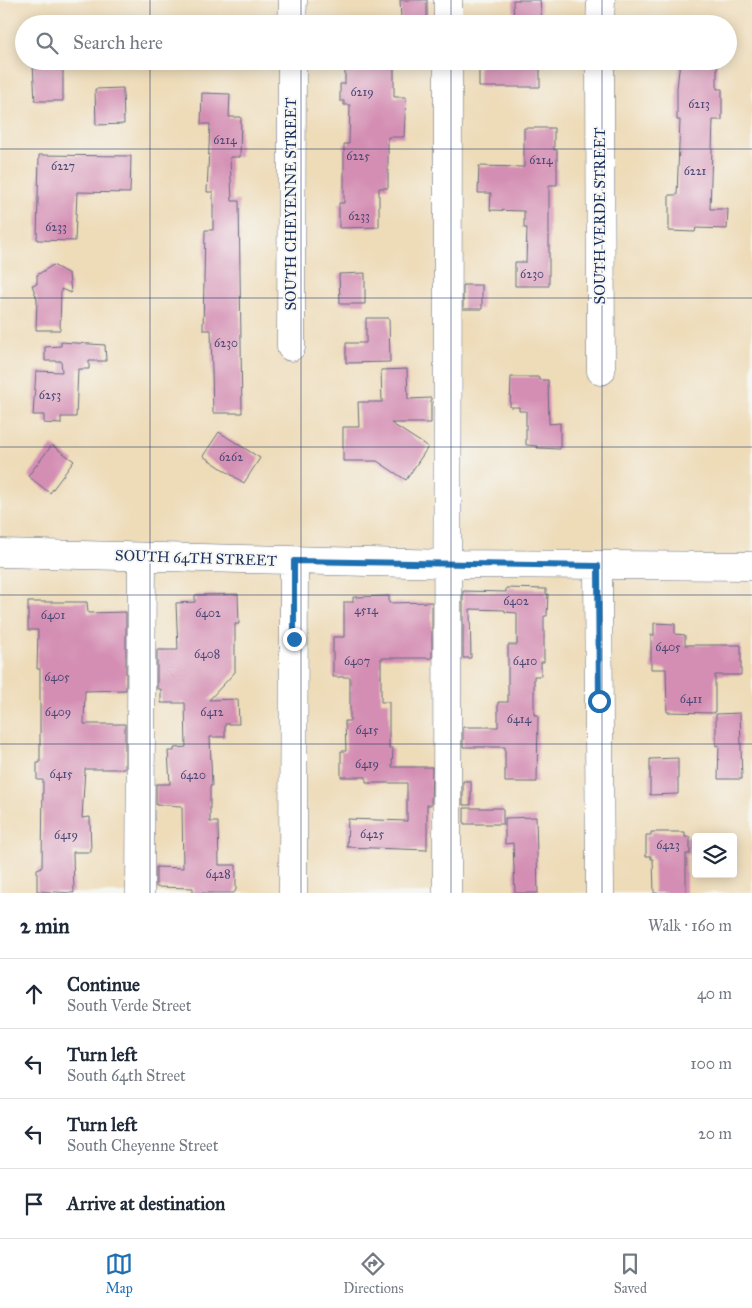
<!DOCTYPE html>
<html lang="en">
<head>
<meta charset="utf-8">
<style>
	body { margin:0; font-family:"IM FELL Great Primer",serif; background:#f2f2f3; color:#1f2937 }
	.controls { position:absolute; right:15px; bottom:15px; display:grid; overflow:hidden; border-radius:5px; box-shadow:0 2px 12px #0003 }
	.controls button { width:45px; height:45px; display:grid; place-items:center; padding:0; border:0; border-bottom:1px solid #e0e1e3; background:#fff; color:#1f2937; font:25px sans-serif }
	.stop { position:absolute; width:15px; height:15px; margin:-11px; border:4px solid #1f6fb2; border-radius:50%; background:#fff }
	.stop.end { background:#1f6fb2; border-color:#fff; box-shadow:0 1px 5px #0008 }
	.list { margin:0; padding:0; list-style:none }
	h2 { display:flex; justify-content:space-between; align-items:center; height:65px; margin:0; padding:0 20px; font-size:21px }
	h2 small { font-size:16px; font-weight:400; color:#747a83 }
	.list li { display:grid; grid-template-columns:32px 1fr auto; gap:15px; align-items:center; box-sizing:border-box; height:70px; padding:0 20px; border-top:1px solid #e0e1e3 }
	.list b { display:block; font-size:19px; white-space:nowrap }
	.list p { margin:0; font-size:16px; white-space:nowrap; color:#747a83 }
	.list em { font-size:16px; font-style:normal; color:#747a83 }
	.icon { flex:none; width:28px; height:28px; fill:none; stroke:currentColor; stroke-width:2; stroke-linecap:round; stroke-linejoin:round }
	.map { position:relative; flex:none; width:752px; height:893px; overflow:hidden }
	.search { position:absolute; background:#fff; box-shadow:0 2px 12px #0003; left:15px; right:15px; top:15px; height:55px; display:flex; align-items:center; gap:12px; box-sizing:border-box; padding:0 18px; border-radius:28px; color:#747a83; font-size:19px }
	.sheet { height:345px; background:#fff }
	nav { display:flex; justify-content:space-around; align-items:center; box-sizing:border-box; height:70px; border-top:1px solid #e0e1e3; background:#fff; font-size:14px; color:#747a83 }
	nav a { display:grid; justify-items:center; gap:2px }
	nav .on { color:#1f6fb2 }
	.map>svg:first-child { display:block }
	.building { fill:#d48eb3 }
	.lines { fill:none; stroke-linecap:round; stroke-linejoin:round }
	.minor-casing { stroke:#656c7e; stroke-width:29 }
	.minor { stroke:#fff; stroke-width:28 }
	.route { stroke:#1f6fb2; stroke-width:6 }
	.grid { fill:none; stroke:#1b2f5e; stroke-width:1; stroke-opacity:0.55 }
	.labels { text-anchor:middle; stroke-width:4; stroke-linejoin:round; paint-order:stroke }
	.number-label { font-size:12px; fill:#494773 }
	.street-label { font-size:15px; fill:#1b2f5e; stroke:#f6f6f2 }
</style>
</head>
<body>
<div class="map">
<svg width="752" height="893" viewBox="0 0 752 893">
	<rect width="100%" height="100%" fill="#f6f6f2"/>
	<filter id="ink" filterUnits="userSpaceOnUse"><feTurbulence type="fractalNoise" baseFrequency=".02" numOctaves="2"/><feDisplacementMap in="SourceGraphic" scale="10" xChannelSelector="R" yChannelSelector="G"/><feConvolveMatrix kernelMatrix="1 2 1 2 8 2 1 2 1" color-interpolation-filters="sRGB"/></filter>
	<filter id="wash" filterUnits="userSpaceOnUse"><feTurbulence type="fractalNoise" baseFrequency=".0096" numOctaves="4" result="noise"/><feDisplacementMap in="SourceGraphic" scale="20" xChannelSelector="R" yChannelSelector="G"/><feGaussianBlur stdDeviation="1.12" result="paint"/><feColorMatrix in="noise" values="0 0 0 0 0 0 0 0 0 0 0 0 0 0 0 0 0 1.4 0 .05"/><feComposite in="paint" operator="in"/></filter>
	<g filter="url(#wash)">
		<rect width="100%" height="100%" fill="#eedcb9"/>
		<g id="blocks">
			<path class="building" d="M400 0H427V18H401Z
				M513 0H540L542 24H514Z
				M36 61H63V101H35L33 64H36Z
				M345 61H394V97H406L404 137H388V188H379V227L339 228V203H344V144H349L350 105H344V101H340V84H345Z
				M500 61H538V65H540V87H479V64H500Z
				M680 61H717V89H722V120H713L710 209H728L727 229 696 228 695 232 669 231V195H677L680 120H677V88Z
				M123 88 124 124 96 125 95 89Z
				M202 93 230 94 229 117H241L240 157H230L232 201H239L242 413H213L211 330H203L205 230H213V192H207L210 124H201Z
				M524 128H554V150H557V185H549V286H515V262H526L527 228H524V211L490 210 491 193H478L479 166 524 167Z
				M39 155 131 156 130 193 77 192 75 241 37 240Z
				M53 265 69 274 71 293 61 289 60 330H36L37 299 32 285 37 284V275Z
				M365 273V304H340L339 274Z
				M463 285H482V309H463Z
				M366 318H389L390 362 346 363V343H366Z
				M61 342 105 345 106 361H89V369H78L76 417H61V424L44 423V415H33L36 371 62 372 61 361H45V347L61 346Z
				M407 369 408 399 431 398V423H391L428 447 406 480 377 461H343V427H359L358 402H382L381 370Z
				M511 377H539V380H548L549 424 560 423V449L537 448V446L526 445V411H519V407H510Z
				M219 432 260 458 244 483 203 456Z
				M52 445 74 461 50 493 28 476Z
				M506 588 546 589V594H548L547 616H544V662H541V676H534V715H538L537 782H505V747H463V727H498V702H508V645H517V613L505 612V610L470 609 471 658H463V591L506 592Z
				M238 594 239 624H235V672L209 700 238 699 239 724H225V737H210L212 786H210V822H218L219 865H236V890L234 893H193V888L156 887V867L183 868 182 806 156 805V784H170L168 751H174V748L186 747 185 703H161V689H157V650H178L176 603 195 602V595Z
				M389 596V603L432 602V658H381V702H389V748H393L392 767H432L431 805H427V850L347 847 348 819 407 821V783H366V777H341V751H346L345 721H350V677H333V637H344V602H353V597Z
				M28 602H87L88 613 126 612V690L85 691 84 724H125V769H85L82 818 90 817 91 852H73L74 893 37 891V869L42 867 43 780H37V763H40V669H37L38 630H28Z
				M654 623 675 624V634L685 635V645H741V675H715V713L667 712 666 669H651V635H654Z
				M740 713 742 779H718L719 745 716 746V714Z
				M678 758V794L650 795V759Z
				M463 781H471V805H463Z
				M464 808H503V824H464Z
				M536 817 538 893H515L513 843 505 844V818Z
				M651 832H685V837H690V854H686V893H654L653 859H651V856H646V835H651Z"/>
		</g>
	</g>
	<g filter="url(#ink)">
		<use href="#blocks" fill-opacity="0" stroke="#656c7e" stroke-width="1"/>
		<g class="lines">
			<defs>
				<path id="minor" d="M448 0V24
					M292 24 293 0
					M600 24 601 0
					M600 61 601 371
					M291 347 292 61
					M0 553 449 564 752 566
					M598 566 600 893
					M140 893 142 557
					M293 893 294 561
					M447 893 448 61"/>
			</defs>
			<use href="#minor" class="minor-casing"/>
			<use href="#minor" class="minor"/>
		</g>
	</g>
	<g class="lines" filter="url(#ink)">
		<path class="route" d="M294 639V561L598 566 599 701"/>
	</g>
	<path class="grid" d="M150 0V24M301 0V24M451 0V24M602 0V24M150 61V893M301 61V893M451 61V893M602 61V893M0 149H752M0 298H752M0 447H752M0 595H752M0 744H752"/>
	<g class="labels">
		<g class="number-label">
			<text x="362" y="96">6219</text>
			<text x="699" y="108">6213</text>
			<text x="225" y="144">6214</text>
			<text x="358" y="160">6225</text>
			<text x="541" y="164">6214</text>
			<text x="63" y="170">6227</text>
			<text x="695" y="175">6221</text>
			<text x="359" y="220">6233</text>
			<text x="56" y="231">6233</text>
			<text x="532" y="278">6230</text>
			<text x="226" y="347">6230</text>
			<text x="50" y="399">6253</text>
			<text x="231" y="461">6262</text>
			<text x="516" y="605">6402</text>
			<text x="366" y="614">4514</text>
			<text x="208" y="617">6402</text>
			<text x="53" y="619">6401</text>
			<text x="668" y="651">6405</text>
			<text x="207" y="658">6408</text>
			<text x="357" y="665">6407</text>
			<text x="525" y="665">6410</text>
			<text x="57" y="681">6405</text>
			<text x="691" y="703">6411</text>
			<text x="58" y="716">6409</text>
			<text x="212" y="716">6412</text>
			<text x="519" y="723">6414</text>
			<text x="367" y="734">6415</text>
			<text x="367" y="768">6419</text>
			<text x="61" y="778">6415</text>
			<text x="193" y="779">6420</text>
			<text x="372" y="838">6425</text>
			<text x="66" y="839">6419</text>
			<text x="668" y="849">6423</text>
			<text x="218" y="878">6428</text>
		</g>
		<g class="street-label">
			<text transform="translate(291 204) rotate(-90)" y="5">SOUTH CHEYENNE STREET</text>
			<text transform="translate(600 216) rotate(-90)" y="5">SOUTH VERDE STREET</text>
			<text transform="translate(196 558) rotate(2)" y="5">SOUTH 64TH STREET</text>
		</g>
	</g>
</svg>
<div class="controls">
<button><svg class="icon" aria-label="layers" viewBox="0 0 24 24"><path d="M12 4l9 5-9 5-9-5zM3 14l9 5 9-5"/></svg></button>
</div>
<div class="stop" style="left:599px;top:701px"></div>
<div class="stop end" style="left:294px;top:639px"></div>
<div class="search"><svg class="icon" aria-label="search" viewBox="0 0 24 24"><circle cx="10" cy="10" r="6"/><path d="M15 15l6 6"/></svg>Search here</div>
</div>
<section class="sheet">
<h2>2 min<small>Walk · 160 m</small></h2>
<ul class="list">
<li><svg class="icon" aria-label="ahead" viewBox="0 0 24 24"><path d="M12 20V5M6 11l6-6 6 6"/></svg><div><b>Continue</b><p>South Verde Street</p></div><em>40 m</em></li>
<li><svg class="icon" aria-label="left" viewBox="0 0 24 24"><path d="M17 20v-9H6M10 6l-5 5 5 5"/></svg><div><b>Turn left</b><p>South 64th Street</p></div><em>100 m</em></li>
<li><svg class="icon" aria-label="left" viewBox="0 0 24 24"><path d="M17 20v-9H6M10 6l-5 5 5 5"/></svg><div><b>Turn left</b><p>South Cheyenne Street</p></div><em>20 m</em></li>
<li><svg class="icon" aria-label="arrive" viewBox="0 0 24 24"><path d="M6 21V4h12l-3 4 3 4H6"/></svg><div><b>Arrive at destination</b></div></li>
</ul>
</section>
<nav>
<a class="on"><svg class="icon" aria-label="map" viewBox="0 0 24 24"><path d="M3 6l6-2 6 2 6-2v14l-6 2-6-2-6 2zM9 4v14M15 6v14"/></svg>Map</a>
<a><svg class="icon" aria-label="directions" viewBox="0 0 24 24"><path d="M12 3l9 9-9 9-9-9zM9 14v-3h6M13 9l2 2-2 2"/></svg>Directions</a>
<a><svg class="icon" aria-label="saved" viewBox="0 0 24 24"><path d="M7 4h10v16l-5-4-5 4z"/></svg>Saved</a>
</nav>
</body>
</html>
